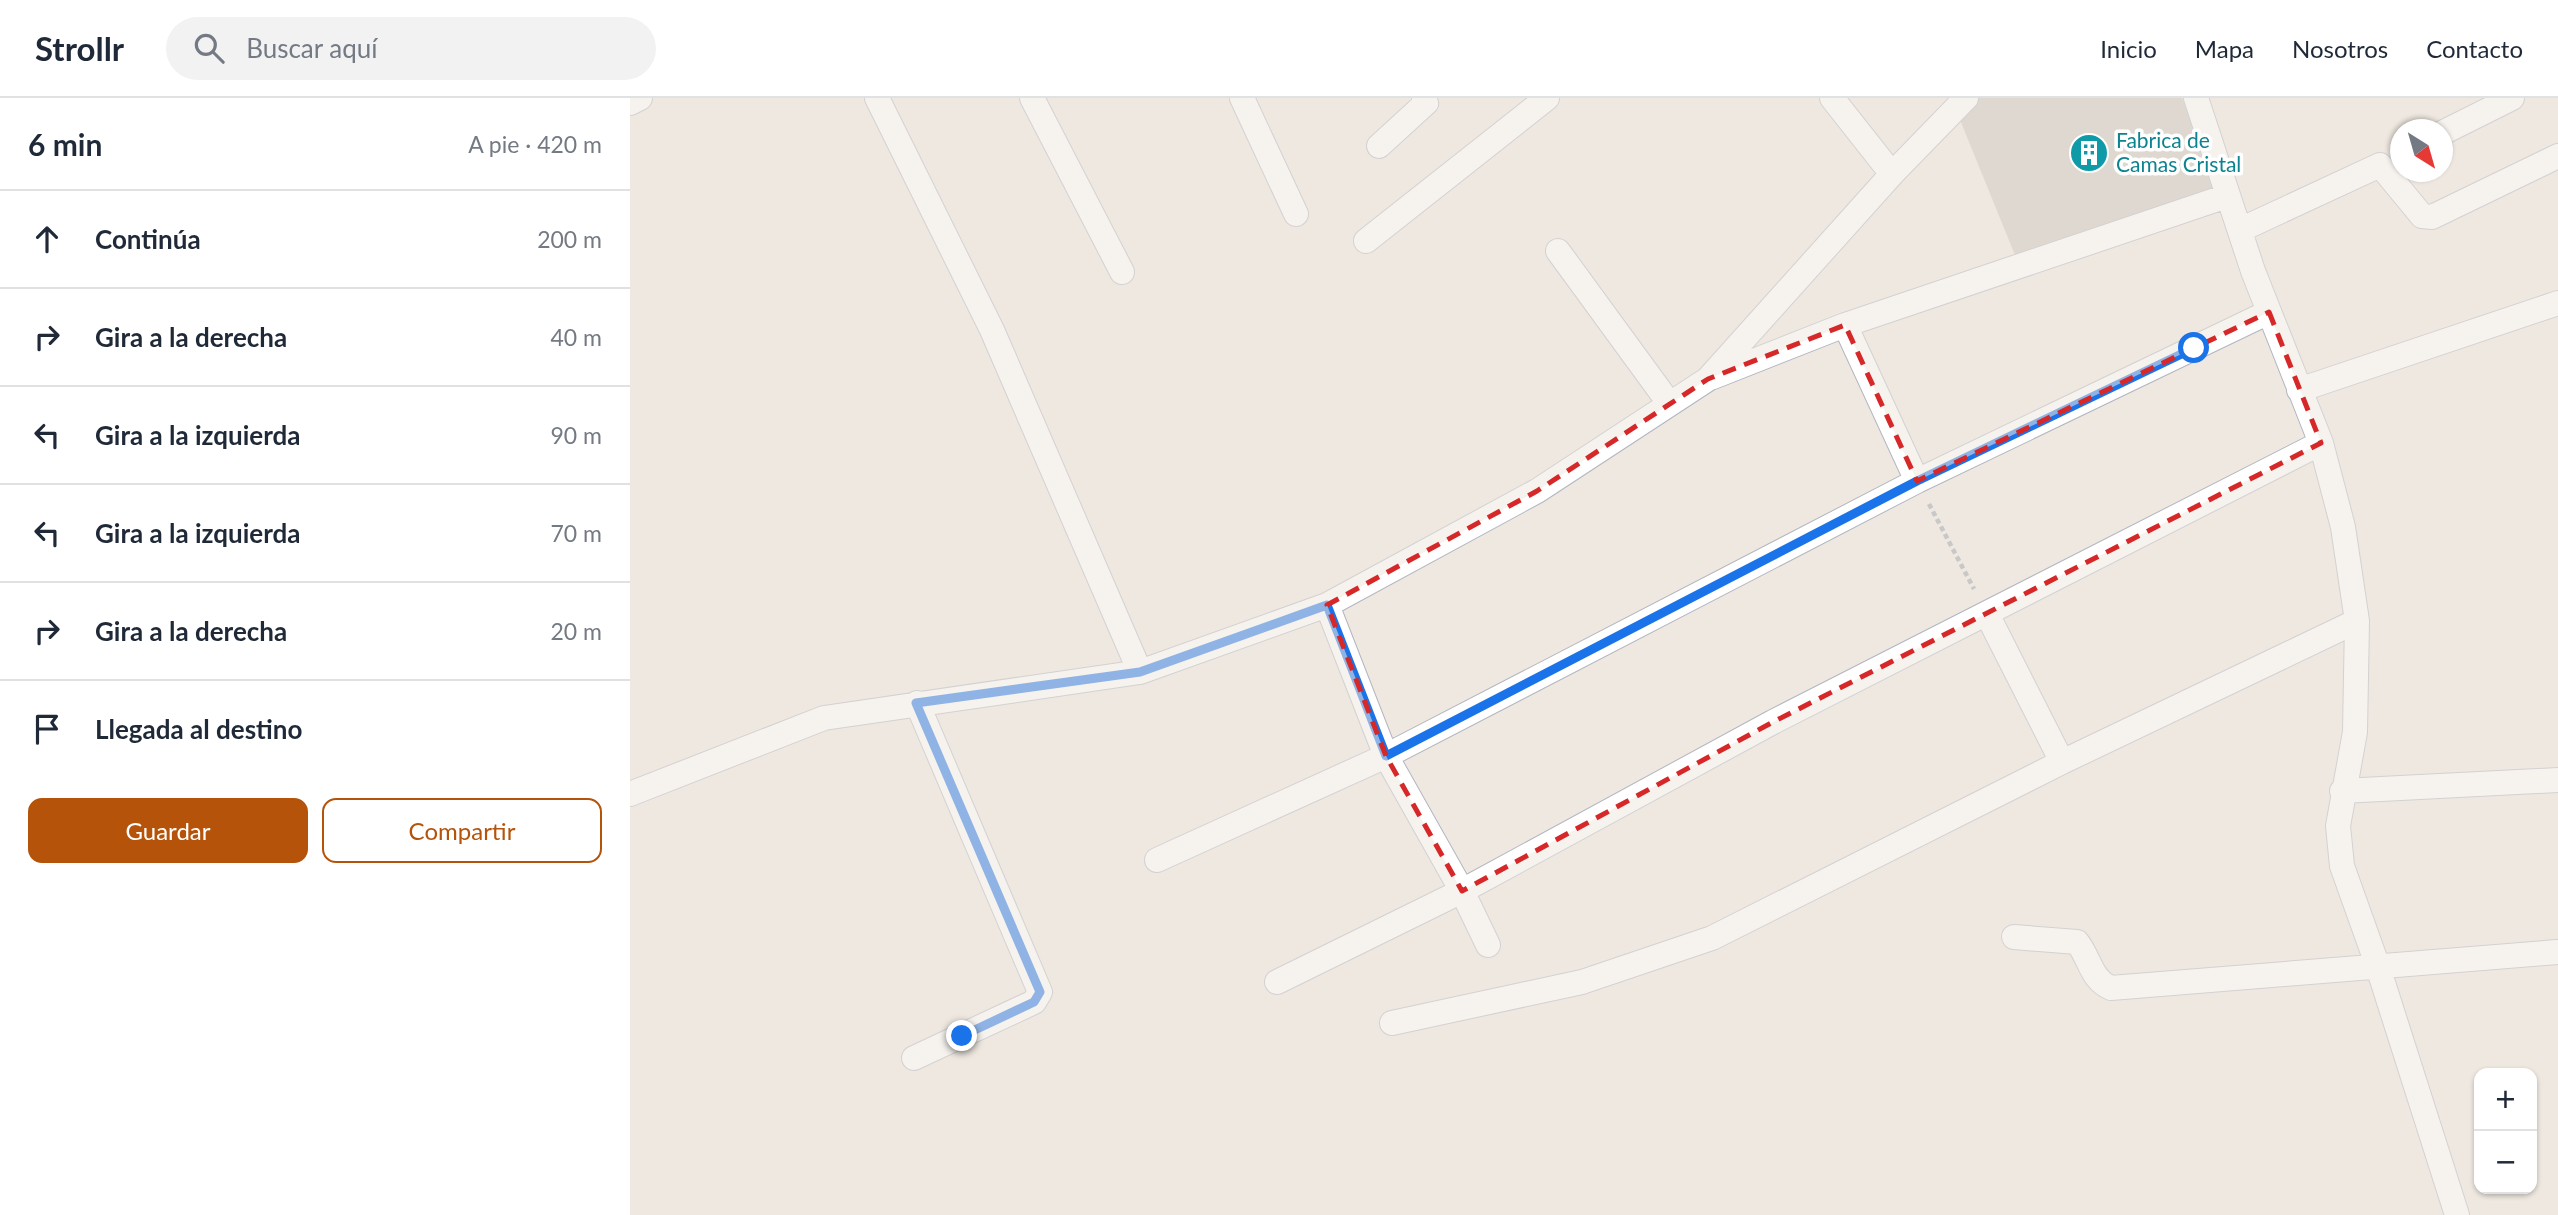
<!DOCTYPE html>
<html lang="es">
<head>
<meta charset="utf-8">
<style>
	body { margin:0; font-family:Lato,sans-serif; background:#f2f2f3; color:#1f2937 }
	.controls { position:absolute; right:21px; bottom:21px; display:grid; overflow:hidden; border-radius:14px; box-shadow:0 2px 5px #0004 }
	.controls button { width:63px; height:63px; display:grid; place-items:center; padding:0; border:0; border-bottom:2px solid #e0e1e3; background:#fff; color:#1f2937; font:35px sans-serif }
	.compass { position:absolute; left:1760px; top:21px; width:63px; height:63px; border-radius:50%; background:#fff; box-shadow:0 2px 5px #0004; rotate:143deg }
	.stop { position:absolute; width:21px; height:21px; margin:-16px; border:5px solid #1a73e8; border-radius:50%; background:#fff }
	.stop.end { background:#1a73e8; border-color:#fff; box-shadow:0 2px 7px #0008 }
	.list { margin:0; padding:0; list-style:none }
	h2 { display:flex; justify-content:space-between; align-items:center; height:91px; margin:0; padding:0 28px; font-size:30px }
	h2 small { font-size:23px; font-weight:400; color:#747a83 }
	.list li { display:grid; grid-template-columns:46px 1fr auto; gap:21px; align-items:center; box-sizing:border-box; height:98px; padding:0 28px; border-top:2px solid #e0e1e3 }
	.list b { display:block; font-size:26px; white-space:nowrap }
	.list em { font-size:23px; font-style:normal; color:#747a83 }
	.actions { display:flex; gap:14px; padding:21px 28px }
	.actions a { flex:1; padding:16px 0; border:2px solid #b45309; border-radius:14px; text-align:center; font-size:24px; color:#b45309 }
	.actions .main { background:#b45309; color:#fff }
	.icon { flex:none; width:38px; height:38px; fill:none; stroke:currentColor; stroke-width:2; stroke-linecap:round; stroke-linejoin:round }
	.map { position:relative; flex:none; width:1928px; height:1117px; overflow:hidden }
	header { display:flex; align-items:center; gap:42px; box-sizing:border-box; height:98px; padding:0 35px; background:#fff; border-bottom:2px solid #e0e1e3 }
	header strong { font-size:33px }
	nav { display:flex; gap:38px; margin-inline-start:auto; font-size:24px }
	.search { width:490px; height:63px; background:#f2f2f3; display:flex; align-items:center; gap:18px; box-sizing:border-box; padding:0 24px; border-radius:38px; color:#747a83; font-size:26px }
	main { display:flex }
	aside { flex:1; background:#fff }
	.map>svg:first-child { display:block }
	.building { fill:#cac6be }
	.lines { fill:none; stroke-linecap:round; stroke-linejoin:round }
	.minor-casing { stroke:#b3b6c0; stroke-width:26 }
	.path { stroke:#c8c8c8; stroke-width:4.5; stroke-dasharray:5 3.5; stroke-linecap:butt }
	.minor { stroke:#fff; stroke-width:24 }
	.route { stroke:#1a73e8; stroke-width:9 }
	.marked { fill:none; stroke:#d62828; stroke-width:5; stroke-dasharray:14 9; stroke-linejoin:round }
	.labels { text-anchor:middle; stroke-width:7; stroke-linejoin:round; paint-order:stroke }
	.culture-label { font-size:21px; fill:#0d838f; stroke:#fff; text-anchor:start }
</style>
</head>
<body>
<header>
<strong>Strollr</strong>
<div class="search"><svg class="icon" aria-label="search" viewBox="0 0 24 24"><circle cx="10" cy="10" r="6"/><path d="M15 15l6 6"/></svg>Buscar aquí</div>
<nav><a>Inicio</a><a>Mapa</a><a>Nosotros</a><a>Contacto</a></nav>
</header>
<main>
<aside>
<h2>6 min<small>A pie · 420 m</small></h2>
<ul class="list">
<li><svg class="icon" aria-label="ahead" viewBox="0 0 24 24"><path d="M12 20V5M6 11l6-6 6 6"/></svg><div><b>Continúa</b></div><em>200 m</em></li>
<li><svg class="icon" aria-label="right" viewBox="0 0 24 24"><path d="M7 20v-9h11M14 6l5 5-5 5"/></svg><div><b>Gira a la derecha</b></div><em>40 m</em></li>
<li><svg class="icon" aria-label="left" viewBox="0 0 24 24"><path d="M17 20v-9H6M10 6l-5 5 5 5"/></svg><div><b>Gira a la izquierda</b></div><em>90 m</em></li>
<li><svg class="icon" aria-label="left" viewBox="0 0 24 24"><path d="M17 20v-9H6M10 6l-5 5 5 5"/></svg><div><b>Gira a la izquierda</b></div><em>70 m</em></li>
<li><svg class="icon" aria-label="right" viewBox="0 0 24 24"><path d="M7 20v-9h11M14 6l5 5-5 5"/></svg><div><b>Gira a la derecha</b></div><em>20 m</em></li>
<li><svg class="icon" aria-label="arrive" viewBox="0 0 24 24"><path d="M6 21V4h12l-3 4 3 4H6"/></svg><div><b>Llegada al destino</b></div></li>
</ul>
<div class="actions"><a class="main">Guardar</a><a>Compartir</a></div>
</aside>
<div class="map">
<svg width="1928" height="1117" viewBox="0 0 1928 1117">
	<rect width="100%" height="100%" fill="#eee8e0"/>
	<path class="building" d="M1347 0H1552L1588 94 1387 162 1328 17Z"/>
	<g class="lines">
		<defs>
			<path id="minor" d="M247 0 362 232 510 574
				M402 0 492 174
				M612 0 666 116
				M1202 0 1262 76
				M1566 0 1623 173 1691 345 1713 429 1727 523 1725 634 1708 728 1712 768 1747 866 1827 1117
				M0 5 10 0
				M1812 35 1882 0
				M749 48 796 5 794 0
				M1610 132 1750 67 1792 118 1802 119 1928 58
				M736 143 917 0
				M928 153 1039 305
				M1215 227 1287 383
				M1083 279 1215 227 1597 98
				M1669 292 1928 205
				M697 507 756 658 832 793 858 847
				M1357 516 1432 664 1727 523
				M1712 693 1928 682
				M0 696 194 620 510 574 697 507 907 393 1078 281 1262 76 1336 0
				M527 762 756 658 1287 383 1639 214
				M1384 839 1447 844C1460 860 1461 882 1481 890L1927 854
				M647 884 832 793 1143 624 1691 345
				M762 925 952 884 1082 840 1432 664
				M284 960 404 904 410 894 287 605"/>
		</defs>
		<use href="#minor" class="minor-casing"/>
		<path class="path" d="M1299 406 1344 491"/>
		<use href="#minor" class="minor"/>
	</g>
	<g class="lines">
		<path class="route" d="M332 938 404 904 410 894 286 605 510 574 697 507 756 658 1287 383 1564 250"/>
	</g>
	<path d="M0 0H1928V1117H0ZM1639 214 1691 345 1143 624 832 793 756 658 697 507 907 393 1078 281 1215 227 1287 383Z" fill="#eee8e0" fill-opacity=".55" fill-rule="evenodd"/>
	<path class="marked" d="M1639 214 1691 345 1143 624 832 793 756 658 697 507 907 393 1078 281 1215 227 1287 383Z"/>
	<defs>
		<symbol id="building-disc" viewBox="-11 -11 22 22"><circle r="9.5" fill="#0f9aa8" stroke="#fff"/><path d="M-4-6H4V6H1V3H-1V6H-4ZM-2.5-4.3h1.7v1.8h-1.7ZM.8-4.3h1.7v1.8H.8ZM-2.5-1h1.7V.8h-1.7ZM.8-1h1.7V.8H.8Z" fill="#fff"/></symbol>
	</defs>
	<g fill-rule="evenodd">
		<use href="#building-disc" x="1437" y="33" width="44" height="44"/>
	</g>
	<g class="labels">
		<g class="culture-label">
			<text x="1486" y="50">Fabrica de<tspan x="1486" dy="24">Camas Cristal</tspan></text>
		</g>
	</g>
</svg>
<div class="controls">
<button>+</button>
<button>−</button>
</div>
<svg class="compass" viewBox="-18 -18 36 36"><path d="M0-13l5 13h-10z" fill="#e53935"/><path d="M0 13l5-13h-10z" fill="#747a83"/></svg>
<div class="stop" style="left:1564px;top:250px"></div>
<div class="stop end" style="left:332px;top:938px"></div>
</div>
</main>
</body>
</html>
